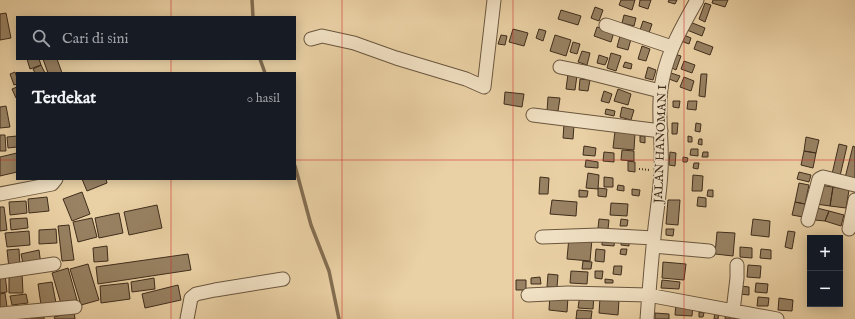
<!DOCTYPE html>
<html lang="id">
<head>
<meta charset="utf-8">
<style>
	body { margin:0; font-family:"IM FELL English",serif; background:#20242c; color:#f1f3f6 }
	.controls { position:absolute; right:12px; bottom:12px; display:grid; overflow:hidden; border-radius:0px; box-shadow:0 2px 10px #0003 }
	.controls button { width:36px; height:36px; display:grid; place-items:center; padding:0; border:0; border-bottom:1px solid #363941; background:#171b24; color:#f1f3f6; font:20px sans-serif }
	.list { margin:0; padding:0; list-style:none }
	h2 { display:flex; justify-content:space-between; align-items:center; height:52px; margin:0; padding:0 16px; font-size:17px }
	h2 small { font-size:13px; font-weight:400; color:#9ea1a6 }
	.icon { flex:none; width:22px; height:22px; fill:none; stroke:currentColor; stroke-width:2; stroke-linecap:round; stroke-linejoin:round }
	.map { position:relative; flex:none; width:855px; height:319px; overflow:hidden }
	.search { position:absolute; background:#171b24; box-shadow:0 2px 10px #0003; left:16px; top:16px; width:280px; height:44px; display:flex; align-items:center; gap:10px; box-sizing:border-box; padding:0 14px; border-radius:0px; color:#9ea1a6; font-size:15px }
	.panel { position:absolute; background:#171b24; box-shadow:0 2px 10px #0003; left:16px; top:72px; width:280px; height:108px; border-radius:0px }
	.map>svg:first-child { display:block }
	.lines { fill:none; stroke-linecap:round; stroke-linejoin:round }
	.stream { stroke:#836e52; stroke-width:3.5 }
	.building { fill:#988263; stroke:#3f2d1c }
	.minor-casing { stroke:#6a563e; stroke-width:15 }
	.path { stroke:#3f2d1c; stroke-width:2; stroke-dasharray:1 2; stroke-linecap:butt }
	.minor { stroke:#f1e1c4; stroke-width:13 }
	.grid { fill:none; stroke:#d62828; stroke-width:1; stroke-opacity:0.55 }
	.labels { text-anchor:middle; stroke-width:3; stroke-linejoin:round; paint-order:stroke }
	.street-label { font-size:12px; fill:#3f2d1c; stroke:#f1e1c4 }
</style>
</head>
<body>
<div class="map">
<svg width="855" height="319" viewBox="0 0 855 319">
	<rect width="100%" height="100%" fill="#ead1a5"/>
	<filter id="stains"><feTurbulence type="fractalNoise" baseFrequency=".005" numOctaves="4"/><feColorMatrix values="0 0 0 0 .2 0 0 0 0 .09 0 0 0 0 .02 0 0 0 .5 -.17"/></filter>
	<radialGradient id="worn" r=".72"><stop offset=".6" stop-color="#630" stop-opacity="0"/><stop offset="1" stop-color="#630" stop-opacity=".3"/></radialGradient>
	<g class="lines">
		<path class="stream" d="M252 0 253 17
			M260 59 265 73
			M295 166 311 225 329 271 339 319"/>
	</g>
	<path class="building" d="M621 0H635L632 10 619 5Z
		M640 0H651L648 9 639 6Z
		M669 0H677L675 4 668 2Z
		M713 0H728L725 7 712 3Z
		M705 3 711 5 705 22 699 19Z
		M595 7 603 10 599 21 591 18Z
		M561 10 581 16 578 25 558 19Z
		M6 13 11 38 0 40V14Z
		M624 15 636 18 634 26 622 23Z
		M643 21 652 24 649 33 640 30Z
		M690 22 705 28 702 36 687 30Z
		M597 27 614 32 611 42 594 36Z
		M513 29 528 33 524 46 509 42Z
		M539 29 546 31 543 41 536 38Z
		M501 35 507 36 505 45 498 44Z
		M555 35 571 40 566 56 550 51Z
		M684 35 691 38 689 44 681 41Z
		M620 36 631 39 628 50 617 47Z
		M697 41 713 47 710 55 694 49Z
		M573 42 580 44 577 54 570 52Z
		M642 46 650 49 646 61 638 59Z
		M582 51 590 53 587 65 578 62Z
		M611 53 621 56 616 71 607 68Z
		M675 54 681 56 676 70 670 67Z
		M599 55 608 58 605 65 597 63Z
		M27 59H39L41 65 30 69Z
		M43 59H57L62 73H48Z
		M684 61 695 65 692 73 681 69Z
		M625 62 632 64 631 69 623 67Z
		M41 65 45 73H35L33 69Z
		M648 67 656 70 653 80 645 78Z
		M15 72 17 78V84L14 85 10 74Z
		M671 73 680 76 677 82 669 79Z
		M568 74 577 75 575 90 566 89Z
		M701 74H707L705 97 699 96Z
		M684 77 694 81 691 91 680 87Z
		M580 79 590 80 588 91 579 90Z
		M17 87V98H16L12 89Z
		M618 89 631 94 628 105 614 101Z
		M604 91 612 94 609 103 601 101Z
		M505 92 524 94 522 107 504 104Z
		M548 97 560 98 558 111H547Z
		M673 101H680L679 108 673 107Z
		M688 101H697L696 110 687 109Z
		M6 106 10 127 0 128V107Z
		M622 107 634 110 631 120 620 117Z
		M606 109 615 111 614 116 605 114Z
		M672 123H678L677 134H672Z
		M696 123 701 124 700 132 695 131Z
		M564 124 574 125 573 139 563 138Z
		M615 131 635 133 634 150 613 148Z
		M0 135H5L6 151H0Z
		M17 136V147L8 148 7 137Z
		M640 136H645V143L640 142Z
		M688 136 692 137V142H688Z
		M806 137 819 140 816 153 804 151Z
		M699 139H702V145L698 144Z
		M839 144 847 146 840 176 832 174Z
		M584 146 596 148 595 156 583 155Z
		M853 146 855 147V180L845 178Z
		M691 149H698V156L690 155Z
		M622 150 634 151V161L621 160Z
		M804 151 816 153 813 168 801 165Z
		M604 152 614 153V162L603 161Z
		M670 152 676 153 675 166 669 165Z
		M703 152H708V157H702Z
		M17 153V172L0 176V157Z
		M683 157 688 158 687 162H683Z
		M586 160 598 162V168L585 167Z
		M628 161 635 162V172L628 171Z
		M694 163H699L698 169 693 168Z
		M799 172 811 175 809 182 797 179Z
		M588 173 599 175 598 189 586 188Z
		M693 175 703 176 702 191H692Z
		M540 177 549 178 548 194H539Z
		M604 177 613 178V187H604Z
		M82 179H106L107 183 87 191Z
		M799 183 809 185 805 204 795 202Z
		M618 185 624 186V191L617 190Z
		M819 185 833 187 830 206 816 204Z
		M833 187 849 190 846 208 830 206Z
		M598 188 607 189 606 197 598 196Z
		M632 189 640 190 639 196 632 195Z
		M579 190 588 191 587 197H579Z
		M708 190H713V197L707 196Z
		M82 192 90 214 72 221 63 199Z
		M47 197 49 211 29 213 28 199Z
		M698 197 706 198V207L697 206Z
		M552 200 577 202 576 216 550 214Z
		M668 200H680L678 225 666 224Z
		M26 201 27 213 10 215 9 202Z
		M795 202 805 204 803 217 792 215Z
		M611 203 628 204 627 216 610 215Z
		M157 205 162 228 129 235 124 212Z
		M0 207H4L7 230 0 231Z
		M817 208 829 211 825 221 814 220Z
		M829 211 844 215 841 226 825 221Z
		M119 213 123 233 99 238 95 218Z
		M27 218 28 228 11 230 10 219Z
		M92 218 97 237 78 242 73 222Z
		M599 219 609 220 608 229 598 228Z
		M621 219 628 220 627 226H620Z
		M753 219 770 221 769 237 751 235Z
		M69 225 74 260 62 261 58 226Z
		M56 229 57 243 39 244V230Z
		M666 229H674L673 236 666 235Z
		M29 231 30 245 7 247 5 233Z
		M788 231 795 232 792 249 785 247Z
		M717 232 735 233 733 256 715 254Z
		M602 236 615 237 614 246 602 245Z
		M569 237 592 239 590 261 567 259Z
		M621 239 629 240V246L621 245Z
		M107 246 108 261 94 262 93 248Z
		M740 247 752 248V258L740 257Z
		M19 249 20 268H9L7 250Z
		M596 249 605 250 604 262 595 261Z
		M621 249H627L626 255 620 254Z
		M761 249 771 250V259L760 258Z
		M39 250 41 265 24 268 21 254Z
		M188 254 191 270 98 284 96 267Z
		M583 261 592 262 591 269H582Z
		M663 262 686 264 684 280 662 278Z
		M88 264 99 300 81 305 70 269Z
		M748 265 761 266 760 278 747 277Z
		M614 266H622L621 275 613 274Z
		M68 268 77 300 61 304 52 273Z
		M571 271 588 272 587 284 570 283Z
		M595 271H603L602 279 595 278Z
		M9 273H22L23 293H9Z
		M5 274 7 292 0 293V275Z
		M548 274 558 275 557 287H547Z
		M540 277 541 284H531V278Z
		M154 278 155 289 132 292 131 282Z
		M605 279 613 280V283H605Z
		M516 280H526V290H516Z
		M662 280 680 282 679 289 661 288Z
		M52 282 56 303 41 305 38 284Z
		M128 283 130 299 101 303 100 286Z
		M756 283 768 284 767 293 755 292Z
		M178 285 181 300 145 308 142 294Z
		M740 286 749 287V295L739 294Z
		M5 293 7 307 0 308V294Z
		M26 294 28 303 12 305 10 296Z
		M580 294 594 295 593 309 578 308Z
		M550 295 568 297 567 312 549 310Z
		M758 297 769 298 768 306H757Z
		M600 298 619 300 618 315 599 313Z
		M779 298 793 300 792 311 778 310Z
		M676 303 693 305 692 316 675 315Z
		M577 310 592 311 591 319H576Z
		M74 312 75 319H55L54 317Z
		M699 312 704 313 703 317H699Z
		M715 312H719L718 319H714Z
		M726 312 736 313 735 319H725Z
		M655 313 669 314V319H655Z
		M44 316V319H31V317Z"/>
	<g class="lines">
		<defs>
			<path id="minor" d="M606 25 672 47
				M311 39 322 36 354 43 396 58 466 79 484 87 494 0
				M560 67 585 72 660 91
				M533 115 661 131
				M0 194 52 184 56 179
				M808 220 819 179 823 177 855 185
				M849 229 855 200
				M542 237 599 235 654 238
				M653 246 709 251
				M0 272 54 264
				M528 295 568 293 648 295 777 319
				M733 311 737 278V265
				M0 314 75 307
				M187 319 191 298 196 294 215 290 283 279
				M647 319C649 292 651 265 654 237 656 215 660 194 661 171 663 140 656 108 663 77 669 49 683 25 697 0"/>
		</defs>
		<use href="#minor" class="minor-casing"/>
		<path class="path" d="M639 169 650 170"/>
		<use href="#minor" class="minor"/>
	</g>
	<path class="grid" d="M171 0V17M342 0V319M513 0V319M684 0V319M171 59V73M0 160H17M295 160H855M171 179V319"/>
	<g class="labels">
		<g class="street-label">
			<text transform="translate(660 144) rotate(-88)" y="4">JALAN HANOMAN I</text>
		</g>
	</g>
	<rect width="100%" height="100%" filter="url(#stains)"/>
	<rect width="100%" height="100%" fill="url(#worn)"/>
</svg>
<div class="controls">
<button>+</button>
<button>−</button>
</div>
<div class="search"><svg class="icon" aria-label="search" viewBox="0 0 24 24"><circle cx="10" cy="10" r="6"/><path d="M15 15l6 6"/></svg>Cari di sini</div>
<section class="panel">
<h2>Terdekat<small>0 hasil</small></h2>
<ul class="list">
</ul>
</section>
</div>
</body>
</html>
